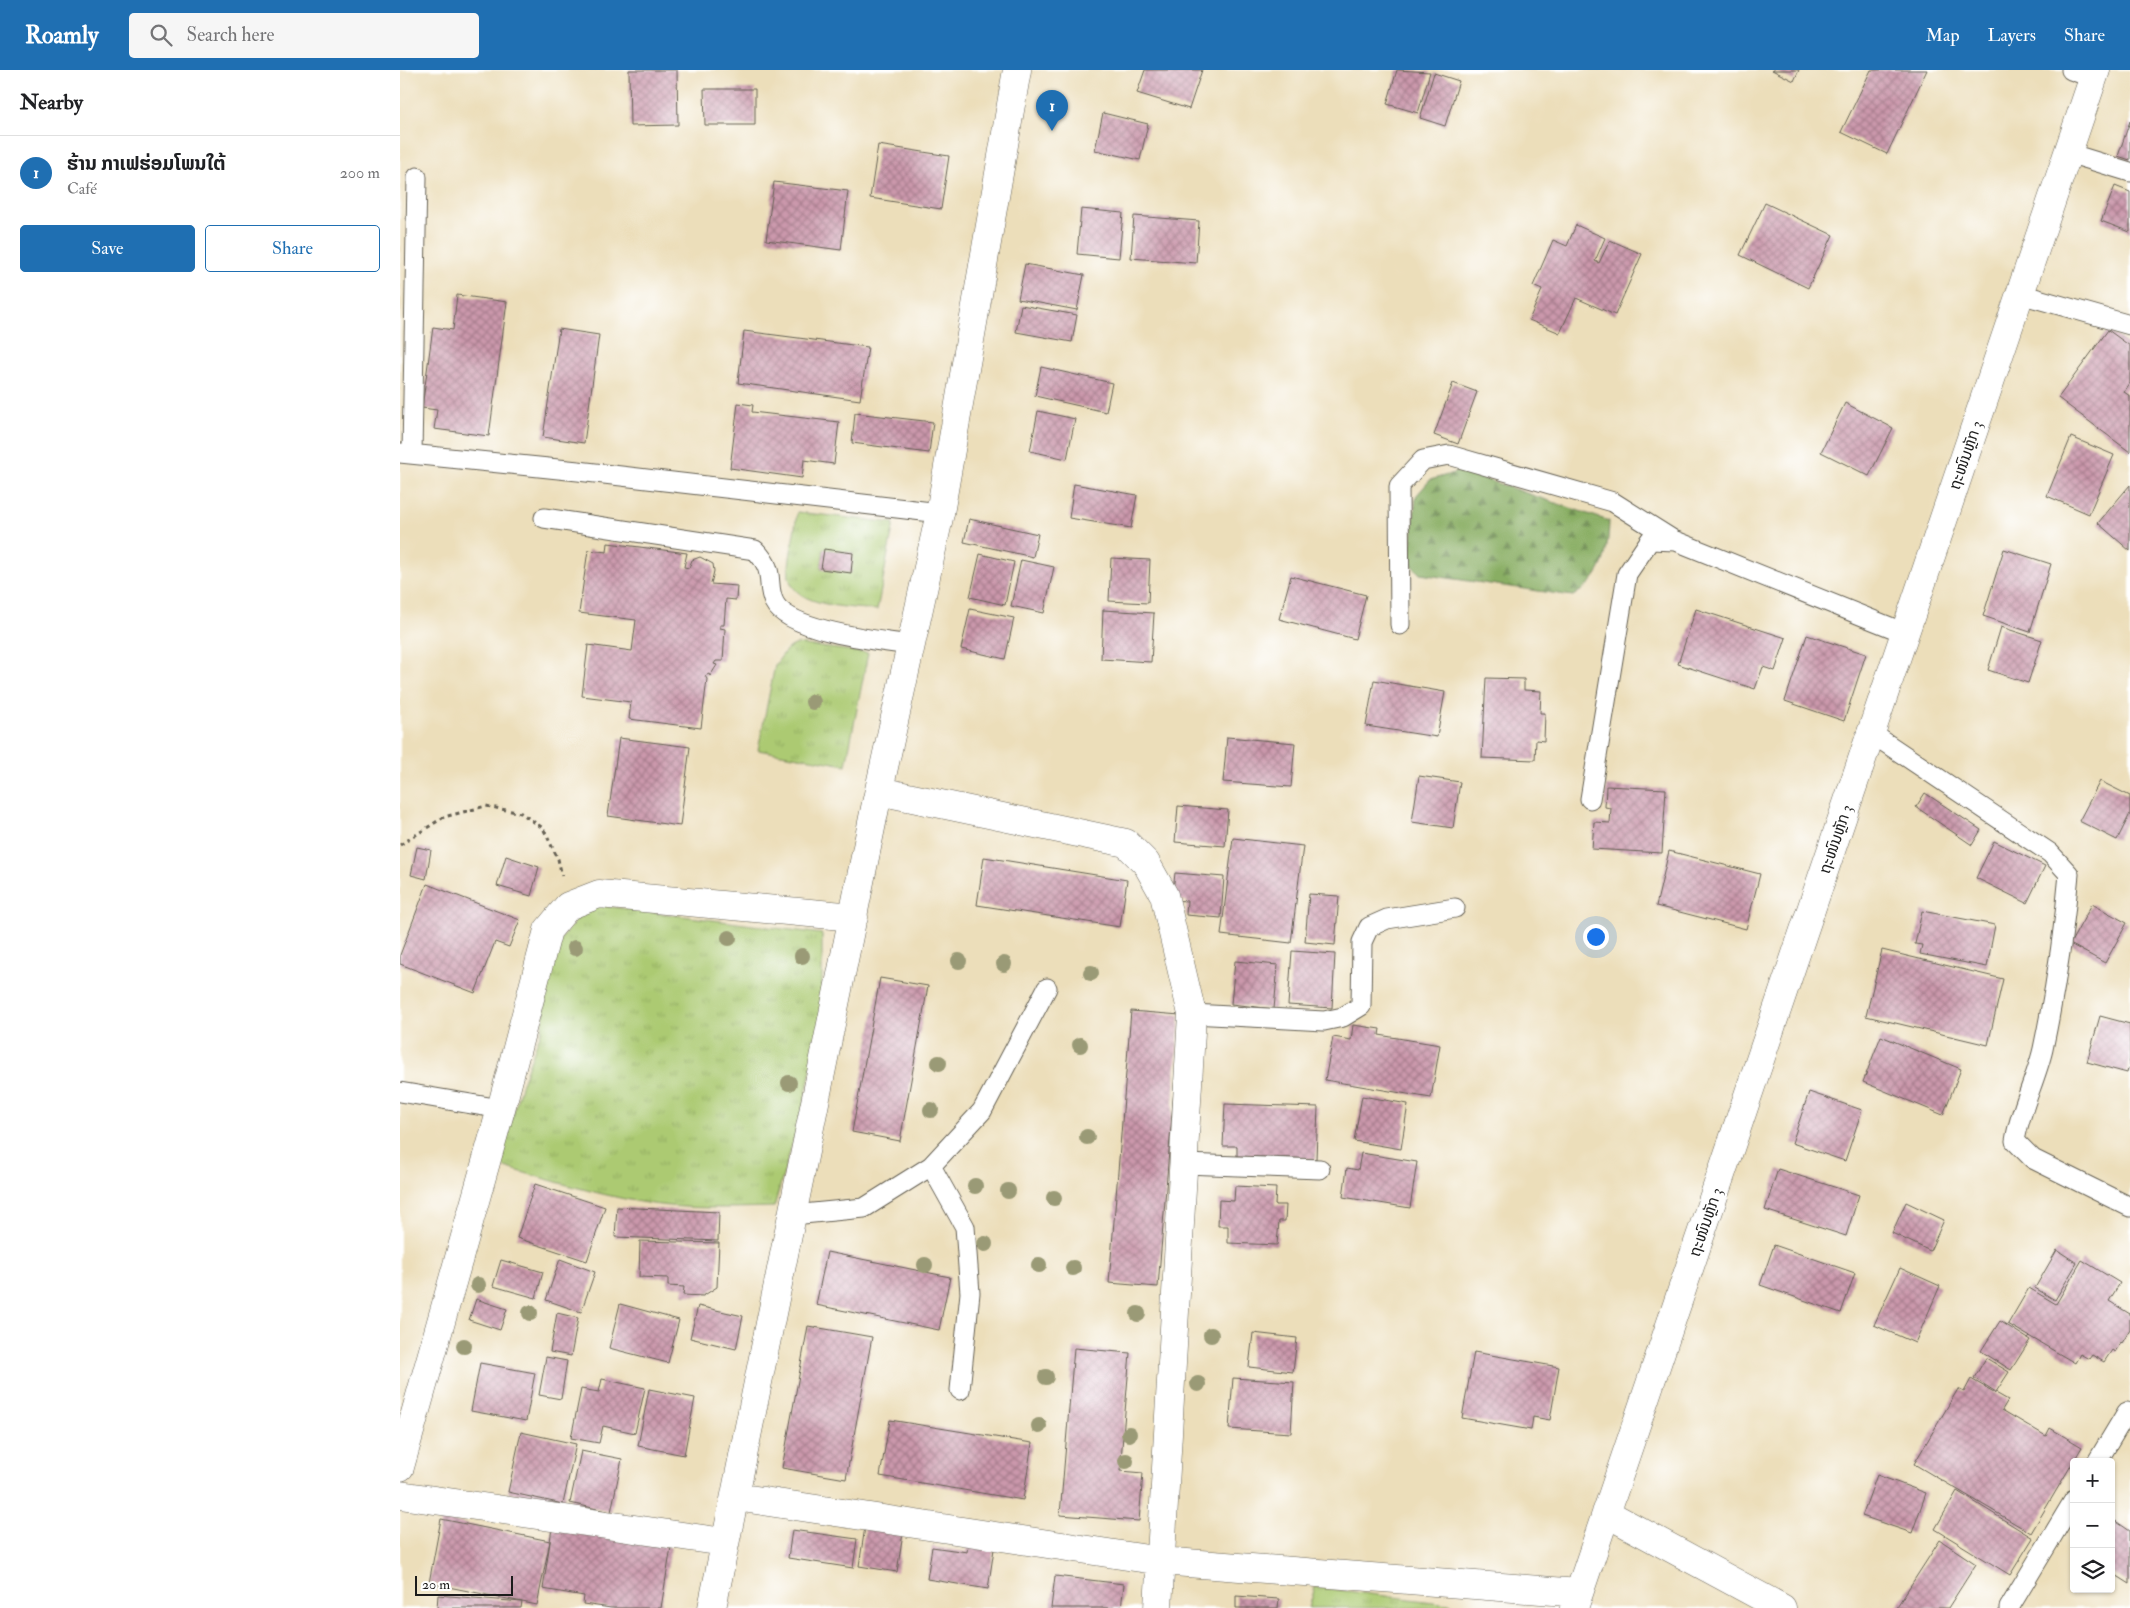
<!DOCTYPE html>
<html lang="en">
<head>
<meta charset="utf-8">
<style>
	body { margin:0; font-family:"IM FELL Double Pica","Noto Sans Lao",serif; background:#f6f6f6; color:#202124 }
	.controls { position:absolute; right:15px; bottom:15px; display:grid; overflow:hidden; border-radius:5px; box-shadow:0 1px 4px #0004 }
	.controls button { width:45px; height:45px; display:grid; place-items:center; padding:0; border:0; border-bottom:1px solid #e0e0e0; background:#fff; color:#202124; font:25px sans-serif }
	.scale { position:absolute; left:15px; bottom:12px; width:98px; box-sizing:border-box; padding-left:5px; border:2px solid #1c1c1c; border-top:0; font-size:14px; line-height:18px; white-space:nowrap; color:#1c1c1c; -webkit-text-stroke:4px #fff; paint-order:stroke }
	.you { position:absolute; left:1195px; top:866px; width:18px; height:18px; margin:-12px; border:4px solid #fff; border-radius:50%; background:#1a73e8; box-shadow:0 0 0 8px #1a73e833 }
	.badge { display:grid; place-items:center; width:32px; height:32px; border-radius:50%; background:#1f6fb2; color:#fff; font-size:16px; font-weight:700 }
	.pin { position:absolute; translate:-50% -41px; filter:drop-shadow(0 1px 2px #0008) }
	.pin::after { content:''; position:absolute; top:26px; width:18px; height:15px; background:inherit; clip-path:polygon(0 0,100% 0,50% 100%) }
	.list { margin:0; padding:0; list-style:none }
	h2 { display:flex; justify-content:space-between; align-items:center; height:65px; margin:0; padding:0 20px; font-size:21px }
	h2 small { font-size:16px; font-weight:400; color:#757577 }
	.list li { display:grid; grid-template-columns:32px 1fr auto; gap:15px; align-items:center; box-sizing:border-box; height:75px; padding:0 20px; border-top:1px solid #e0e0e0 }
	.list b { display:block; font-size:19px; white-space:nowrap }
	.list p { margin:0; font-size:16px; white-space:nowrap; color:#757577 }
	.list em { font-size:16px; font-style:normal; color:#757577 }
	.actions { display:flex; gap:10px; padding:15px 20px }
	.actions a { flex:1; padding:11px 0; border:1px solid #1f6fb2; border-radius:5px; text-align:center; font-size:18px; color:#1f6fb2 }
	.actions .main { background:#1f6fb2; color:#fff }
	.icon { flex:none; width:28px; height:28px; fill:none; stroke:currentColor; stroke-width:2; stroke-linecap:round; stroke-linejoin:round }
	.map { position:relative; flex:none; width:1730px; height:1538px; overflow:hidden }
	header { display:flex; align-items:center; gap:30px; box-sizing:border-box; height:70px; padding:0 25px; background:#1f6fb2; color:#fff }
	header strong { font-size:24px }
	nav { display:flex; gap:28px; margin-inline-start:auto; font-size:18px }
	.search { width:350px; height:45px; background:#f6f6f6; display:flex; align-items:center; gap:12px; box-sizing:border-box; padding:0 18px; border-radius:5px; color:#757577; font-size:19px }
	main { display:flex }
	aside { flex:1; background:#fff }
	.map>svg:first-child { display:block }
	.grass { fill:url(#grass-tufts); stroke:#647347; fill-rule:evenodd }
	.forest { fill:url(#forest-firs); stroke:#526540 }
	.building { fill:url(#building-cross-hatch) }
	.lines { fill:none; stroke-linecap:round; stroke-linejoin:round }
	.service-casing { stroke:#656053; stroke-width:21 }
	.minor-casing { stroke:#656053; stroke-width:29 }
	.path { stroke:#656053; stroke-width:3; stroke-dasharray:4 4; stroke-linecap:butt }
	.service { stroke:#fff; stroke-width:19 }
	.minor { stroke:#fff; stroke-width:28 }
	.tree { fill:#9a9a76 }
	.labels { text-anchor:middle; stroke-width:4; stroke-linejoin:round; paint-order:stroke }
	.street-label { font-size:16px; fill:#1c1c1c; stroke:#fff }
</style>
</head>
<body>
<header>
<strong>Roamly</strong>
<div class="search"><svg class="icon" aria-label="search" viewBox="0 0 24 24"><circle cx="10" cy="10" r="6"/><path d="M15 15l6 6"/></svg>Search here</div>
<nav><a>Map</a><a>Layers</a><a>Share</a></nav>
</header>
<main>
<aside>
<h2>Nearby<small></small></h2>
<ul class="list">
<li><span class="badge">1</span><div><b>ຮ້ານ ກາເຟຮ່ອມໂພນໃຕ້</b><p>Café</p></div><em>200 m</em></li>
</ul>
<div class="actions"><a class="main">Save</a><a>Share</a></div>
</aside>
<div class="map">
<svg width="1730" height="1538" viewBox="0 0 1730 1538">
	<defs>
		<pattern id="grass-tufts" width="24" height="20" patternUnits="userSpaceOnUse" patternTransform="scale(1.25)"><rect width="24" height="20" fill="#acca72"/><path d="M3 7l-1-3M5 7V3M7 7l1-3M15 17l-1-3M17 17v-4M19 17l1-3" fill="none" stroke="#93ad62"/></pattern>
		<pattern id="forest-firs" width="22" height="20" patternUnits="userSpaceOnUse" patternTransform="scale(1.25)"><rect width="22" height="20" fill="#89ae64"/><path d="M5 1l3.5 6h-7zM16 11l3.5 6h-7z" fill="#6f8d52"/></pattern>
		<pattern id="building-cross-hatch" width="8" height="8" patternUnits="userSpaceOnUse" patternTransform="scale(1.25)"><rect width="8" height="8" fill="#cb98ac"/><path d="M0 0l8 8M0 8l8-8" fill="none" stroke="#a47b8b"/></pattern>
	</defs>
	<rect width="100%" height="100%" fill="#fff"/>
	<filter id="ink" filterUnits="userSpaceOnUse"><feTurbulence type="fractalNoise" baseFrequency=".02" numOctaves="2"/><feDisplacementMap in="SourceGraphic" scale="10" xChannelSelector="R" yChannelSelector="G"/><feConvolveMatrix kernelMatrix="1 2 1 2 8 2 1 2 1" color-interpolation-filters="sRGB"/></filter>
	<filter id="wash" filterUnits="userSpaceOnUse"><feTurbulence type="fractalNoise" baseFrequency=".0096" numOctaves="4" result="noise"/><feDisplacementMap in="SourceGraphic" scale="20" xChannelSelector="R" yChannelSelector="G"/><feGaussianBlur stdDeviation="1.12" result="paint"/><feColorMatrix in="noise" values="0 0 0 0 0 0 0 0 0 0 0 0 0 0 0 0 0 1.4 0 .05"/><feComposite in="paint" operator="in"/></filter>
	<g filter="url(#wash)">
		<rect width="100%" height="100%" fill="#ecdeba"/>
		<path class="grass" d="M397 442 494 453 477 540C453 537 394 538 389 507 387 496 396 456 397 442ZM424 479 453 483 451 503 421 499Z
			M397 574 468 583 446 695 358 680 375 595 387 579Z
			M197 835 422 864V947L404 1033 374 1137C330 1138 283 1140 240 1132 192 1123 145 1109 98 1095L122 1013 142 959 147 917 160 870 182 843Z
			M915 1517 1049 1534 1062 1538H909Z"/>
		<path class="forest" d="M1061 401 1209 451C1208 485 1203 508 1173 526L1020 504 1010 494 1016 426 1030 410Z"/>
		<g id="blocks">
			<path class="building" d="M229 0H277L278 55 230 56Z
				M745 0H802L789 39 737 23Z
				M997 0 1030 2 1018 43 987 34Z
				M1372 0H1399L1394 11Z
				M1471 0H1527L1487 84 1441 62Z
				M1034 3 1059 11 1045 56 1020 48Z
				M304 19H355V55H305Z
				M703 43 748 54 740 90 695 80Z
				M1730 51V90L1718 86Z
				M478 75 549 86 541 139 470 128Z
				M374 112 448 121 441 180 366 170Z
				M1715 116 1730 122V162L1701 151Z
				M1365 133 1433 165 1408 218 1340 185Z
				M681 139 723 143 719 188 677 184Z
				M734 146 799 151 796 193 731 188Z
				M1176 155 1205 168 1195 191 1199 193 1210 170 1242 184 1215 245 1176 228 1160 263 1129 250 1142 220 1133 216 1153 170 1167 176Z
				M625 194 684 205 677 240 618 229Z
				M57 225 107 232 89 366 34 359 37 340 22 338 33 257 53 260Z
				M621 235 677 245 672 272 616 262Z
				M159 259 199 265 184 373 143 367Z
				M1708 260 1730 276V313L1724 322 1730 326V382L1658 328Z
				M344 261 468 277 460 330 338 313Z
				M641 297 712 313 706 342 635 326Z
				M1053 313 1077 322 1058 374 1034 365Z
				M338 333 353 335 352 342 439 352 434 394 404 390 402 408 330 398Z
				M1445 333 1493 358 1469 406 1421 382Z
				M638 341 675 349 667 389 630 381Z
				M455 343 533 352 529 383 452 373Z
				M1671 367 1714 385 1689 444 1647 426Z
				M674 414 737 425 731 458 669 448Z
				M1730 415V481L1698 453Z
				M569 449 638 464 633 487 564 472Z
				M208 473 287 483 284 497 289 498 292 490 300 487 313 494 314 501 311 514 337 516 336 530 326 529 324 555H320V558L325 559 323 591H316L314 594 317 595 310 606 309 604 305 606 307 609 301 658 229 649 231 632 182 626 188 575 232 581 236 550 179 543 188 480 207 482Z
				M424 479 453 483 451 503 421 499Z
				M1604 479 1651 494 1630 562 1583 546Z
				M580 484 614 492 605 535 570 527Z
				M711 488 750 490 748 533 709 531Z
				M621 490 654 497 644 543 611 536Z
				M891 506 966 525 955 569 879 549Z
				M570 539 614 548 605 589 561 579Z
				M1296 539 1386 568 1375 601 1363 597 1355 619 1278 594Z
				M703 540 754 543 751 592 701 589Z
				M1601 557 1642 570 1628 613 1588 600Z
				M1407 565 1466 584 1444 651 1385 631Z
				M1086 608 1124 609V620L1141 621 1140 643H1145L1144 671 1136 670 1135 690 1082 688Z
				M974 610 1045 622 1037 667 966 656Z
				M827 667 895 673 891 717 823 712Z
				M219 668 290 677 280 756 208 746Z
				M1019 706 1060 712 1053 758 1012 752Z
				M1700 711 1730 726V744L1717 770 1679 751Z
				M1206 716 1266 719 1262 783 1192 779 1194 752 1210 753 1211 738 1205 737Z
				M1525 723 1581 760 1572 775 1516 737Z
				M778 736 828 740 825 776 775 772Z
				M833 768 903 776 891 873 821 865Z
				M1594 771 1645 796 1627 833 1576 808Z
				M17 777 31 780 26 809 11 805Z
				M1269 781 1360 804 1346 859 1256 836Z
				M106 786 139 797 131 826 97 816Z
				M584 787 727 810 720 857 577 835Z
				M775 803 824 807 821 848 786 845 787 831 772 830Z
				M27 814 120 850 109 877 95 872 75 923 0 894V885Z
				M909 824 939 826 935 875 905 872Z
				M1692 834 1727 853 1705 893 1670 874Z
				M1522 841 1595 855 1587 897 1520 884 1522 875 1515 874Z
				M1482 880 1603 909 1588 975 1466 946Z
				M892 881 935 884 932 938 888 935Z
				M835 891 878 895 874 939 831 934Z
				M480 908 528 916 500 1071 452 1062Z
				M731 941 780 945 758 1217 709 1213Z
				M1700 946 1730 954V990L1727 1003 1687 992Z
				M953 955 980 959 979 965 1040 975 1031 1028 925 1010 933 967 951 970Z
				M1481 966 1561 999 1543 1045 1463 1012Z
				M1409 1022 1462 1040 1445 1091 1392 1073Z
				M962 1026 1008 1034 1001 1079 954 1071Z
				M825 1034 918 1037 916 1089 837 1086V1076H823Z
				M961 1083 1017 1092 1010 1138 943 1127 947 1098 958 1100Z
				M1378 1099 1459 1125 1446 1166 1365 1140Z
				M135 1114 205 1137 187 1191 117 1168Z
				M835 1116 876 1118 875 1135H886L885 1151H879L877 1175 828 1173V1156H818L819 1130 834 1131Z
				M1506 1132 1544 1150 1530 1181 1492 1163Z
				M217 1137 319 1142 318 1171 215 1167Z
				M240 1171 319 1173 317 1217 303 1226 283 1225 284 1217 268 1216V1208L239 1207Z
				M1374 1175 1455 1203 1441 1243 1360 1215Z
				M1657 1180 1677 1193 1655 1230 1635 1218Z
				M427 1182 550 1207 539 1260 416 1235Z
				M160 1189 195 1202 181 1242 146 1230Z
				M101 1190 143 1202 136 1228 93 1216Z
				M1682 1190 1720 1213 1709 1231 1730 1244V1260L1722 1273 1721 1272 1715 1282 1712 1280 1704 1292 1692 1285 1689 1289 1680 1284 1675 1293 1608 1254 1629 1218 1656 1234Z
				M1500 1198 1540 1216 1515 1273 1474 1255Z
				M76 1229 107 1239 100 1260 69 1250Z
				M220 1234 279 1250 268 1293 209 1278Z
				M298 1236 343 1246 336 1279 290 1268Z
				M157 1243 178 1248 171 1286 150 1282Z
				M1600 1251 1630 1270 1611 1300 1581 1281Z
				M408 1256 472 1267 446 1409 382 1398Z
				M853 1263 897 1268 893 1302 849 1297Z
				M674 1278 730 1283 720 1401 743 1403 739 1451 660 1445Z
				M1074 1282 1159 1297 1150 1350 1133 1347 1131 1360 1062 1348Z
				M146 1287 167 1291 161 1329 139 1325Z
				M1586 1288 1609 1302 1596 1322 1574 1308Z
				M80 1293 135 1303 126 1351 71 1341Z
				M833 1308 894 1312 891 1363 829 1359Z
				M202 1309 245 1318 235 1363 203 1356 199 1373 171 1368 181 1319 199 1322Z
				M1571 1309 1608 1330 1602 1340 1646 1366 1650 1358 1682 1377 1631 1463 1514 1394 1558 1319 1564 1322Z
				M249 1319 295 1328 284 1385 238 1376Z
				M490 1350 632 1373 623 1430 480 1406Z
				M121 1362 176 1374 163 1434 108 1422Z
				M181 1381 222 1389 211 1442 170 1433Z
				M1477 1405 1526 1423 1512 1463 1462 1446Z
				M1557 1421 1633 1468 1610 1505 1535 1459Z
				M1711 1448 1730 1461V1514L1711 1502Z
				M41 1449 150 1471 137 1535 29 1513Z
				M465 1457 503 1463 497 1502 459 1496Z
				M152 1458 271 1477 261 1538H211L183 1534 184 1526 143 1519Z
				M392 1460 457 1469 453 1498 388 1488Z
				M1540 1470 1576 1494 1548 1538H1496Z
				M568 1475 594 1479 588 1519 527 1509 532 1477 567 1482Z
				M655 1506 724 1514 721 1538H651Z
				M38 1525 122 1532 121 1538H37Z
				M836 1526 879 1529 878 1538H836Z"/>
		</g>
	</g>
	<g filter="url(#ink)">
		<use href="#blocks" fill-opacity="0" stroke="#656053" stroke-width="1"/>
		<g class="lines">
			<defs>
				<path id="service" d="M1671 0 1694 8
					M1668 83 1730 102
					M1620 224 1730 255
					M0 383 178 401 540 443
					M12 383 17 107
					M144 448 355 480C377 502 365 512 374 532 388 561 480 571 511 575
					M1000 555 999 416 1023 390 1049 385 1213 432 1275 471
					M1471 663 1650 783 1669 804C1664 862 1655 922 1643 979 1636 1010 1620 1039 1615 1071L1633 1089 1730 1137
					M1190 729 1227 504 1250 470 1276 471 1505 563
					M792 944 924 951 943 947 961 936 962 872 969 857 987 849 1055 838
					M0 1022 101 1039
					M784 1094 920 1099
					M531 1096 565 1157 570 1223 560 1320
					M393 1145 464 1138 531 1096 582 1041 647 918
					M1697 1392 1727 1342
					M1609 1538 1674 1430"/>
				<path id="minor" d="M479 721 726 773 746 793 764 825 792 944 758 1538
					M0 1397 101 1039 148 860 168 836 199 824 454 847
					M0 1425 324 1472
					M336 1427 761 1491 1179 1523
					M1206 1443 1382 1538
					M312 1538 475 738 540 443 617 0
					M1174 1538 1696 0"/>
			</defs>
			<use href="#service" class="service-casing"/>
			<use href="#minor" class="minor-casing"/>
			<path class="path" d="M0 775 44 747 86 736 121 743 143 758 158 789 162 806"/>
			<use href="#service" class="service"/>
			<use href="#minor" class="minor"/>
		</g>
		<g class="tree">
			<circle cx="413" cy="632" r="8"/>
			<circle cx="329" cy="868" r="8"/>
			<circle cx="175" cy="878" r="8"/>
			<circle cx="402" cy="886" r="8"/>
			<circle cx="559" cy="891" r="8"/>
			<circle cx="604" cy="894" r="8"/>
			<circle cx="691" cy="903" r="8"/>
			<circle cx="680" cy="975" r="8"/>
			<circle cx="539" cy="993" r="8"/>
			<circle cx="389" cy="1013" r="8"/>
			<circle cx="531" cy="1040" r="8"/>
			<circle cx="687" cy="1067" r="8"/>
			<circle cx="575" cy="1116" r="8"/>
			<circle cx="608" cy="1121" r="8"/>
			<circle cx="654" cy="1128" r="8"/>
			<circle cx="585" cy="1174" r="8"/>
			<circle cx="525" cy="1195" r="8"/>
			<circle cx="639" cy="1195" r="8"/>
			<circle cx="673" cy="1198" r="8"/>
			<circle cx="78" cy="1215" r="8"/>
			<circle cx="130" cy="1243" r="8"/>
			<circle cx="738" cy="1244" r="8"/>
			<circle cx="811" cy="1265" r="8"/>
			<circle cx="64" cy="1276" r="8"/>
			<circle cx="646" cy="1307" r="8"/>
			<circle cx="798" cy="1314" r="8"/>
			<circle cx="639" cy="1356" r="8"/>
			<circle cx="729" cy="1364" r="8"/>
			<circle cx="726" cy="1391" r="8"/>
		</g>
	</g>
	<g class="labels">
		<g class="street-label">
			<text transform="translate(1565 385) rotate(-71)" y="6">ຖະໜົນຫຼັກ 3</text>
			<text transform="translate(1435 769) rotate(-71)" y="6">ຖະໜົນຫຼັກ 3</text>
			<text transform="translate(1305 1152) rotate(-71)" y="6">ຖະໜົນຫຼັກ 3</text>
		</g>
	</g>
</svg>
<div class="controls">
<button>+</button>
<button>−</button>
<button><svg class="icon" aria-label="layers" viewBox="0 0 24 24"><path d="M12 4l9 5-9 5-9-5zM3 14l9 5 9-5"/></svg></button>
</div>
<div class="scale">20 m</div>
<div class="you"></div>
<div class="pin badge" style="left:652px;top:61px">1</div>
</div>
</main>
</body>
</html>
